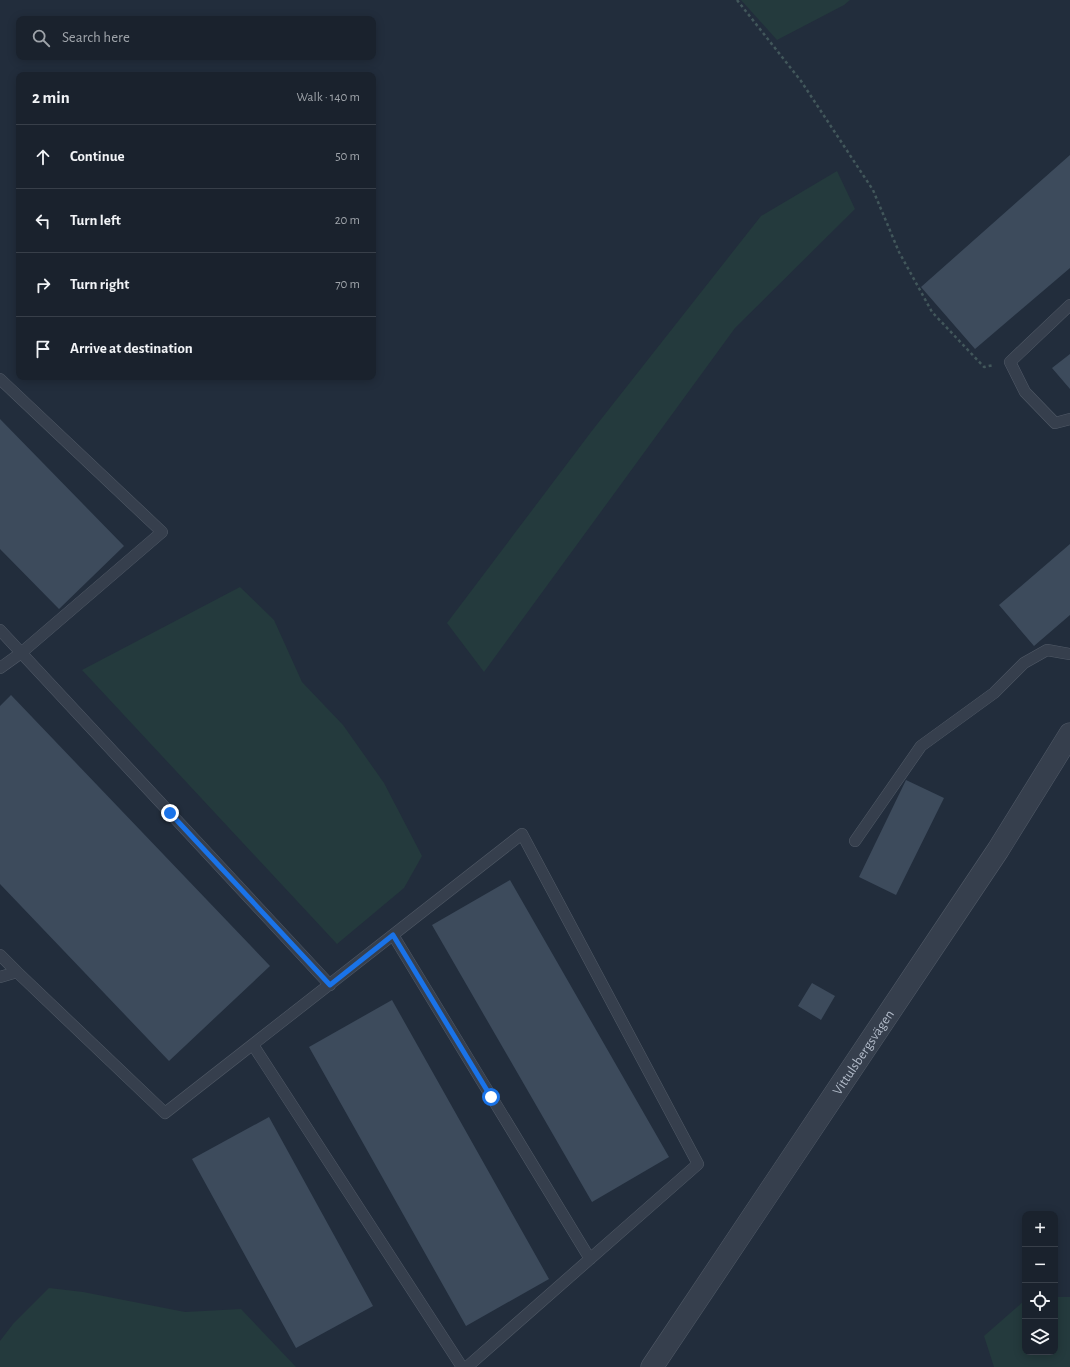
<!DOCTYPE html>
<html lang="en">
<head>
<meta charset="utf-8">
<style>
	body { margin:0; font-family:"Alegreya Sans",sans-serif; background:#272f39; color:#f1f3f6 }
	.controls { position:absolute; right:12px; bottom:12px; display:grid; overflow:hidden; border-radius:8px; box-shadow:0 2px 10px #0003 }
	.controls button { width:36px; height:36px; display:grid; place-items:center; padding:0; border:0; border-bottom:1px solid #383f49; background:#1a222d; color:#f1f3f6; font:20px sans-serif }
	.stop { position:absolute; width:12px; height:12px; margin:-9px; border:3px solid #1a73e8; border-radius:50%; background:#fff }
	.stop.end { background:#1a73e8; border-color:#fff; box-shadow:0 1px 4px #0008 }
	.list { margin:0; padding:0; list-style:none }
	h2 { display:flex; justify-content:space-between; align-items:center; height:52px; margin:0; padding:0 16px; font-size:17px }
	h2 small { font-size:13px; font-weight:400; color:#9fa4aa }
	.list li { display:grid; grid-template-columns:26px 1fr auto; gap:12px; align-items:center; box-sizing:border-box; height:64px; padding:0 16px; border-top:1px solid #383f49 }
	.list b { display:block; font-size:15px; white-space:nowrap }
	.list em { font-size:13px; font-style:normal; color:#9fa4aa }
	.icon { flex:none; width:22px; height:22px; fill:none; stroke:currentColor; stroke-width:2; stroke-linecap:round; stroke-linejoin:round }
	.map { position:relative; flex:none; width:1070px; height:1367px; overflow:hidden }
	.search { position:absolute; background:#1a222d; box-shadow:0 2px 10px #0003; left:16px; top:16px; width:360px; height:44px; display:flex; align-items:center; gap:10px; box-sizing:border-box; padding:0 14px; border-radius:8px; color:#9fa4aa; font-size:15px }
	.panel { position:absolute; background:#1a222d; box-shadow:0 2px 10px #0003; left:16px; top:72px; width:360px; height:308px; border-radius:8px }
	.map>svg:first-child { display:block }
	.green { fill:#243a3d }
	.building { fill:#3d4b5c }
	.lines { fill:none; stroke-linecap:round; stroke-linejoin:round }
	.service-casing { stroke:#515a67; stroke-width:12 }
	.tertiary-casing { stroke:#515a67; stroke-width:23 }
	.path { stroke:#42575b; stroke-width:2.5; stroke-dasharray:3 3; stroke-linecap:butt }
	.service { stroke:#363f4d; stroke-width:11 }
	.tertiary { stroke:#363f4d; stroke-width:22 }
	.route { stroke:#1a73e8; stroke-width:5 }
	.labels { text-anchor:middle; stroke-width:3; stroke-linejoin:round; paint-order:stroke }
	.street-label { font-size:14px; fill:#b1bac8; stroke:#1b2431 }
</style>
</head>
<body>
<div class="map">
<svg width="1070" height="1367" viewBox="0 0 1070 1367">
	<rect width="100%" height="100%" fill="#222d3c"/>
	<path class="green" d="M741 0H850L844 5 777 40Z
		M837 171 855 209 735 328 484 672 447 623 591 432 761 216Z
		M240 587 274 620 302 682 343 725 384 783 422 856 404 888 337 944 82 670Z
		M49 1288 83 1292 185 1312 241 1309 296 1367H0V1341L13 1324Z
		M1055 1297H1070V1367H994L984 1336 1025 1300V1352H1055Z"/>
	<path class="building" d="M1070 155V268L975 349 921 287Z
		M1070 354V389L1052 368Z
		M0 419 124 546 59 609 0 549Z
		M1070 544V615L1034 646 999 605Z
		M11 695 270 966 169 1061 0 884V706Z
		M906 780 944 798 896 895 859 877Z
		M510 880 669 1157 592 1202 432 925Z
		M812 983 835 996 821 1020 798 1006Z
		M392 1000 549 1279 466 1326 309 1047Z
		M269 1117 373 1306 296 1348 192 1159Z"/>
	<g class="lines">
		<defs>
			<path id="service" d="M1070 305 1010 362 1025 392 1055 423 1070 419
				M0 379 162 532 21 653 0 668
				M0 630 330 985
				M855 841 921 746 994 693 1024 663 1047 650 1070 654
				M393 935 590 1259
				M0 955 17 972 0 977
				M17 972 165 1113 522 834 698 1164 467 1367
				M253 1045 462 1367"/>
			<g id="tertiary">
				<path id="s1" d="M652 1367 998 850 1070 734"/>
			</g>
		</defs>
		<use href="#service" class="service-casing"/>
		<use href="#tertiary" class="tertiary-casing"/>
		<path class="path" d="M737 0 801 81 873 190 899 252 932 312 984 367 994 365"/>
		<use href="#service" class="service"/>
		<use href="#tertiary" class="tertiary"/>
	</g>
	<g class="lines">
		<path class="route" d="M170 813 330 985 393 935 491 1097"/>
	</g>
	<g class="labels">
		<g class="street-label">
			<text dy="5" stroke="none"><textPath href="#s1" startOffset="379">Vittulsbergsvägen</textPath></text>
		</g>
	</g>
</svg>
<div class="controls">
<button>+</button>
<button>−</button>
<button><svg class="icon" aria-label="locate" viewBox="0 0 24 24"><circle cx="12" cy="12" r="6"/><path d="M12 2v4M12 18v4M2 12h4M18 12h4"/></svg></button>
<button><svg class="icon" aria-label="layers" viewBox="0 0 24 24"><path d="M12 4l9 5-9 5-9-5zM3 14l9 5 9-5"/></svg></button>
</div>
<div class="stop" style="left:491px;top:1097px"></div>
<div class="stop end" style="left:170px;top:813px"></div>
<div class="search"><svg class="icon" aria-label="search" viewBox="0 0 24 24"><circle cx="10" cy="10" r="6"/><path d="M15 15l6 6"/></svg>Search here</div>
<section class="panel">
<h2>2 min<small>Walk · 140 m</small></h2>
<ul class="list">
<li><svg class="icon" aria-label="ahead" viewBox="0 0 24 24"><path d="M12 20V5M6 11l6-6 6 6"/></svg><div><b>Continue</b></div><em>50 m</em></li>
<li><svg class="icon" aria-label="left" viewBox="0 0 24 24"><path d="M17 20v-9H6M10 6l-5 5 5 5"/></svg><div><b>Turn left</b></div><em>20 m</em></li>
<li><svg class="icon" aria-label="right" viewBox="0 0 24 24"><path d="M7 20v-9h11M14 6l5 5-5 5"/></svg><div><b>Turn right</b></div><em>70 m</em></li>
<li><svg class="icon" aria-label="arrive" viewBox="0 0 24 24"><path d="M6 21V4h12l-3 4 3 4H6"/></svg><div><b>Arrive at destination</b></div></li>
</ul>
</section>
</div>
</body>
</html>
